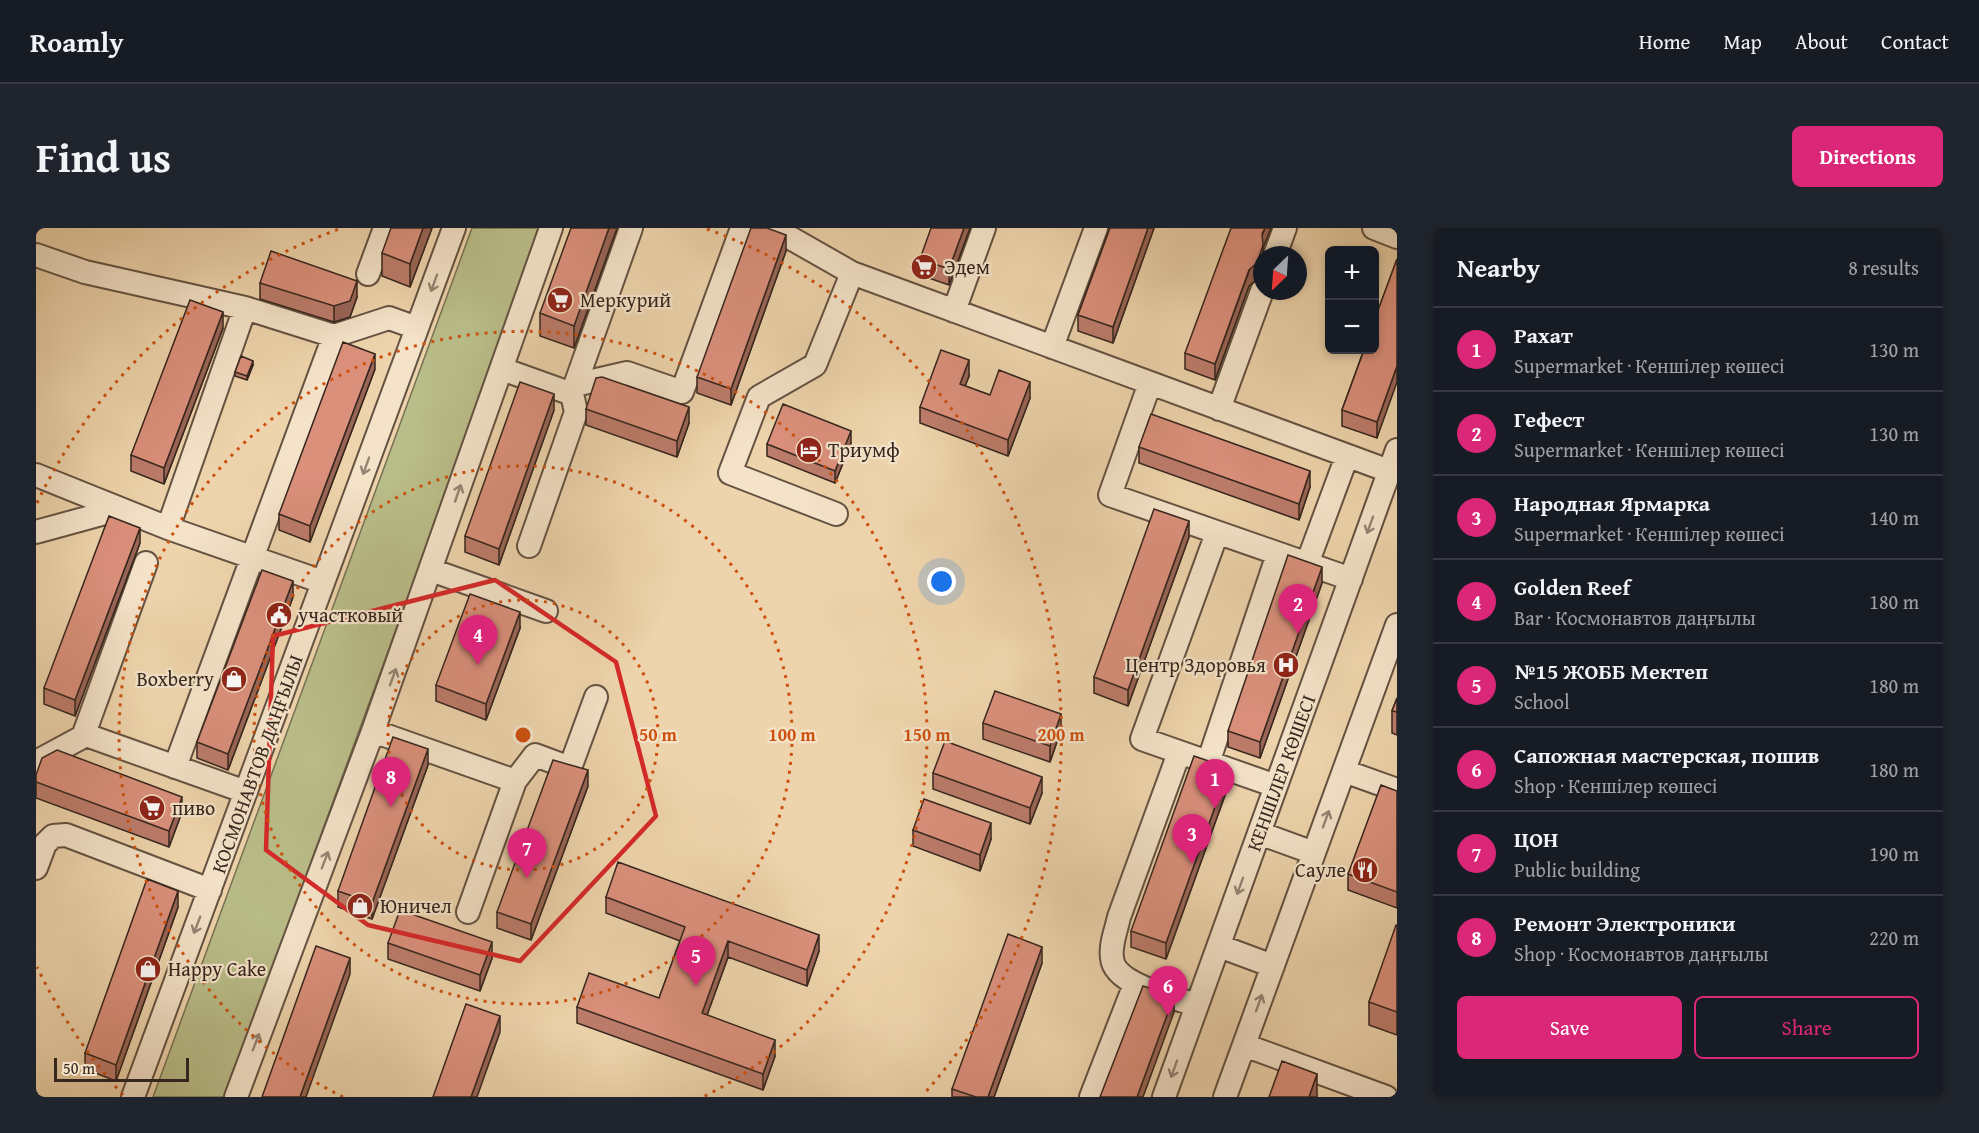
<!DOCTYPE html>
<html lang="en">
<head>
<meta charset="utf-8">
<style>
	body { margin:0; font-family:"Gentium Book Plus",serif; background:#20242c; color:#f1f3f6 }
	.controls { position:absolute; right:18px; top:18px; display:grid; overflow:hidden; border-radius:9px; box-shadow:0 3px 9px #0003 }
	.controls button { width:54px; height:54px; display:grid; place-items:center; padding:0; border:0; border-bottom:2px solid #363941; background:#171b24; color:#f1f3f6; font:30px sans-serif }
	.compass { position:absolute; left:1217px; top:18px; width:54px; height:54px; border-radius:50%; background:#171b24; box-shadow:0 3px 9px #0003; rotate:205deg }
	.scale { position:absolute; left:18px; bottom:15px; width:135px; box-sizing:border-box; padding-left:6px; border:3px solid #36261e; border-top:0; font-size:16px; line-height:21px; white-space:nowrap; color:#36261e; -webkit-text-stroke:4px #f4e3c9; paint-order:stroke }
	.you { position:absolute; left:906px; top:354px; width:21px; height:21px; margin:-15px; border:4px solid #fff; border-radius:50%; background:#1a73e8; box-shadow:0 0 0 9px #1a73e833 }
	.badge { display:grid; place-items:center; width:39px; height:39px; border-radius:50%; background:#db2777; color:#fff; font-size:20px; font-weight:700 }
	.pin { position:absolute; translate:-50% -50px; filter:drop-shadow(0 2px 3px #0008) }
	.pin::after { content:''; position:absolute; top:32px; width:21px; height:18px; background:inherit; clip-path:polygon(0 0,100% 0,50% 100%) }
	.list { margin:0; padding:0; list-style:none }
	h2 { display:flex; justify-content:space-between; align-items:center; height:78px; margin:0; padding:0 24px; font-size:26px }
	h2 small { font-size:20px; font-weight:400; color:#9ea1a6 }
	.list li { display:grid; grid-template-columns:39px 1fr auto; gap:18px; align-items:center; box-sizing:border-box; height:84px; padding:0 24px; border-top:2px solid #363941 }
	.list b { display:block; font-size:22px; white-space:nowrap }
	.list p { margin:0; font-size:20px; white-space:nowrap; color:#9ea1a6 }
	.list em { font-size:20px; font-style:normal; color:#9ea1a6 }
	.actions { display:flex; gap:12px; padding:18px 24px }
	.actions a { flex:1; padding:14px 0; border:2px solid #db2777; border-radius:9px; text-align:center; font-size:21px; color:#db2777 }
	.actions .main { background:#db2777; color:#fff }
	.map { position:relative; flex:none; width:1361px; height:869px; overflow:hidden; border-radius:9px }
	header { display:flex; align-items:center; gap:36px; box-sizing:border-box; height:84px; padding:0 30px; background:#171b24; border-bottom:2px solid #363941 }
	header strong { font-size:28px }
	nav { display:flex; gap:33px; margin-inline-start:auto; font-size:21px }
	.intro { display:flex; align-items:center; justify-content:space-between; box-sizing:border-box; height:144px; padding:0 36px }
	h1 { margin:0; font-size:42px }
	.button { padding:15px 27px; border-radius:9px; background:#db2777; color:#fff; font-size:21px; font-weight:700 }
	main { display:flex; gap:36px; padding:0 36px }
	aside { flex:1; background:#171b24; border-radius:9px; box-shadow:0 3px 9px #0003 }
	.map>svg:first-child { display:block }
	.green { fill:#b9bd89; stroke:#787254; stroke-width:1.5 }
	.lines { fill:none; stroke-linecap:round; stroke-linejoin:round }
	.minor-casing { stroke:#645242; stroke-width:26 }
	.minor { stroke:#f4e3c9; stroke-width:22 }
	.wall { fill:#bc7c6b; stroke:#36261e; stroke-width:1.5 }
	.shaded-wall { fill:#996557; stroke:#36261e; stroke-width:1.5 }
	.building { fill:#db907c; stroke:#36261e; stroke-width:1.5 }
	.oneway { stroke:#958474 }
	.marked { fill:none; stroke:#d62828; stroke-width:4.5; stroke-linejoin:round }
	.ring { fill:none; stroke:#cd510f; stroke-width:3; stroke-dasharray:3 6 }
	.labels { text-anchor:middle; stroke-width:4.5; stroke-linejoin:round; paint-order:stroke }
	.poi-label { font-size:20px; fill:#36261e; stroke:#f4e3c9; text-anchor:start }
	.street-label { font-size:20px; fill:#36261e; stroke:#f4e3c9 }
	.centre { fill:#cd510f; stroke:#f4e3c9; stroke-width:3 }
	.ring-label { font-size:18px; text-anchor:middle; font-weight:bold; fill:#cd510f; stroke:#f4e3c9; stroke-width:4.5; stroke-linejoin:round; paint-order:stroke }
</style>
</head>
<body>
<header>
<strong>Roamly</strong>
<nav><a>Home</a><a>Map</a><a>About</a><a>Contact</a></nav>
</header>
<div class="intro"><h1>Find us</h1><a class="button">Directions</a></div>
<main>
<div class="map">
<svg width="1361" height="869" viewBox="0 0 1361 869">
	<rect width="100%" height="100%" fill="#eed4ac"/>
	<filter id="stains"><feTurbulence type="fractalNoise" baseFrequency=".00333" numOctaves="4"/><feColorMatrix values="0 0 0 0 .2 0 0 0 0 .09 0 0 0 0 .02 0 0 0 .5 -.17"/></filter>
	<radialGradient id="worn" r=".72"><stop offset=".6" stop-color="#630" stop-opacity="0"/><stop offset="1" stop-color="#630" stop-opacity=".3"/></radialGradient>
	<path class="green" d="M436 0H507L189 869H117Z"/>
	<g class="lines">
		<defs>
			<path id="minor" d="M737 0 816 45 1353 243
				M1338 0 1361 9
				M0 27 49 44 209 80
				M1239 27 1249 0
				M332 46 349 0
				M918 83 948 0
				M1016 119 1060 0
				M466 141 536 166
				M1114 155 1074 267 1315 351
				M539 157 591 145 646 164 706 0
				M1183 181 1226 63
				M0 247 132 300 287 354
				M800 286 694 245 723 169 779 137 816 45
				M132 300 209 80 298 108 353 90 381 100
				M0 304 84 281
				M1181 305 1106 511 1240 558
				M493 318 540 184 536 166 595 0
				M110 335 49 503 50 507 210 564
				M1271 336 1311 228
				M395 342 510 383
				M337 503 479 553 432 684
				M1143 525 1083 689C1080 703 1074 717 1076 730 1078 757 1139 770 1161 777
				M0 534 50 507
				M1172 535 1242 326
				M139 539 298 108
				M1308 543 1361 562
				M479 553 499 527 534 540 560 469
				M1223 605 1278 625
				M0 640 9 616 17 608 30 607 174 662
				M1183 718 1237 738
				M1208 817 1350 869
				M97 869 418 0
				M200 869 337 503 515 0
				M1055 869 1099 756
				M1128 869 1361 222
				M1189 869 1361 397"/>
		</defs>
		<use href="#minor" class="minor-casing"/>
		<use href="#minor" class="minor"/>
	</g>
	<path class="wall" d="M396 0 374 59 346 48V25Z
		M581 0 538 120 504 108V85Z
		M934 0 913 57 884 47V31Z
		M1074 0H1118L1077 115 1042 103V87Z
		M1227 20V27L1221 51 1213 58 1179 152 1149 141V125Z
		M750 23 695 177 661 165V149Z
		M1361 31 1341 210 1306 198V182Z
		M224 55 321 69 314 89 298 94 224 71Z
		M187 100 128 256 95 243V227Z
		M217 137 211 152 199 148V144Z
		M339 141 274 314 243 302V286Z
		M933 148 929 158 954 167 994 170 972 228 884 195V179Z
		M550 181 653 195 641 229 550 197Z
		M518 182 463 337 429 324V308Z
		M815 215 799 255 731 228V216Z
		M1103 219 1274 259 1263 292 1103 235Z
		M1153 309 1092 478 1058 465V449Z
		M104 315 39 488 8 476V460Z
		M1286 355 1224 530 1192 519V503Z
		M257 369 192 542 161 530V514Z
		M484 400 450 492 400 473V457Z
		M1361 470V507L1356 505V483Z
		M947 495 1025 502 1014 534 947 511Z
		M392 537 336 691 302 679V663Z
		M897 545 1006 565 994 596 897 561Z
		M0 547 146 584 133 619 0 570Z
		M1193 556 1130 731 1095 719V703Z
		M552 558 495 712 461 700V684Z
		M1361 563V680L1312 662V646Z
		M877 602 955 611 944 643 877 618Z
		M570 669 783 723 771 758 692 729 671 787 739 828 727 862 541 795V779L623 770 644 713 570 685Z
		M142 679 80 853 49 841V825Z
		M1361 698V807L1333 797V774Z
		M352 715 456 730 444 763 352 731Z
		M1006 735 958 869H916V861Z"/>
	<path class="shaded-wall" d="M387 0H396L374 59V36Z
		M573 0H581L538 120V98Z
		M928 0H934L913 57V41Z
		M1112 0H1118L1077 115V99Z
		M1229 0H1235L1227 20 1226 36 1221 51 1213 58 1179 152V136Z
		M750 7V23L695 177V161Z
		M321 53V69L314 89 298 94V78Z
		M187 84V100L128 256V240Z
		M339 126V141L274 314V298Z
		M933 132V148L924 172V156Z
		M217 133V137L211 152V148Z
		M1361 138V154L1341 210V194Z
		M994 154V170L972 228V212Z
		M518 166V182L463 337V321Z
		M653 179V195L641 229V213Z
		M815 203V215L799 255V243Z
		M1274 243V259L1263 292V276Z
		M1153 293V309L1092 478V462Z
		M104 300V315L39 488V472Z
		M1286 339V355L1224 530V514Z
		M257 353V369L192 542V526Z
		M484 384V400L450 492V476Z
		M1025 486V502L1014 534V518Z
		M392 521V537L336 691V675Z
		M1193 540V556L1130 731V715Z
		M552 542V558L495 712V696Z
		M1006 549V565L994 596V580Z
		M146 569V584L133 619V603Z
		M955 595V611L944 643V627Z
		M142 663V679L80 853V837Z
		M783 707V723L771 758V742Z
		M692 713V729L666 801V785Z
		M456 714V730L444 763V747Z
		M1006 719V735L958 869H952Z
		M314 730V746L270 869H264Z
		M1138 768V784L1107 869H1101Z
		M464 788V804L441 869H435Z
		M739 812V828L727 862V846Z
		M1281 846V869H1273Z"/>
	<path class="building" d="M355 0H387L374 36 346 25Z
		M535 0H573L538 98 504 85Z
		M715 0H731L750 7 695 161 661 149Z
		M895 0H928L913 41 884 31Z
		M1074 0H1112L1077 99 1042 87Z
		M1195 0H1229L1226 6 1227 17 1221 35 1213 42 1179 136 1149 125Z
		M235 23 321 53 314 73 298 78 224 55Z
		M1361 31V138L1341 194 1306 182 1328 122H1338V93Z
		M154 72 187 84 128 240 95 227Z
		M307 114 339 126 274 298 243 286Z
		M905 122 933 132 924 156 954 167 963 142 994 154 972 212 884 179Z
		M205 128 217 133 211 148 199 144Z
		M566 149 653 179 641 213 550 181 560 150Z
		M484 154 518 166 463 321 429 308Z
		M747 176 815 203 799 243 731 216Z
		M1115 186 1274 243 1263 276 1103 219Z
		M1118 281 1153 293 1092 462 1058 449Z
		M73 288 104 300 39 472 8 460Z
		M1252 327 1286 339 1224 514 1192 503Z
		M226 342 257 353 192 526 161 514Z
		M434 366 484 384 450 476 400 457Z
		M959 463 1025 486 1014 518 947 495Z
		M1361 470V484L1356 483Z
		M357 509 392 521 336 675 302 663Z
		M909 513 1006 549 994 580 897 545Z
		M21 522 146 569 133 603 0 554V547L6 530Z
		M1158 528 1193 540 1130 715 1095 703Z
		M517 532 552 542 495 696 461 684Z
		M1345 557 1361 563V664L1312 646Z
		M888 571 955 595 944 627 877 602Z
		M582 634 783 707 771 742 692 713 666 785 739 812 727 846 541 779 553 745 623 770 649 699 570 669Z
		M111 651 142 663 80 837 49 825Z
		M364 682 456 714 444 747 352 715Z
		M1360 697 1361 698V784L1333 774Z
		M972 706 1006 719 952 869H940L916 861Z
		M280 718 314 730 264 869H226Z
		M1107 758 1138 768 1101 869H1064Z
		M430 776 464 788 435 869H397Z
		M1246 833 1281 846 1273 869H1233Z"/>
	<defs><path id="oneway-shaft" d="M-6 0H5M1.5-3L5.5 0L1.5 3" fill="none" stroke-width="1.6" stroke-linecap="round" stroke-linejoin="round" transform="scale(1.5)"/></defs>
	<g class="oneway">
		<use href="#oneway-shaft" transform="translate(398 55) rotate(110)"/>
		<use href="#oneway-shaft" transform="translate(330 238) rotate(110)"/>
		<use href="#oneway-shaft" transform="translate(422 265) rotate(-71)"/>
		<use href="#oneway-shaft" transform="translate(1334 297) rotate(110)"/>
		<use href="#oneway-shaft" transform="translate(357 449) rotate(-70)"/>
		<use href="#oneway-shaft" transform="translate(1290 591) rotate(-70)"/>
		<use href="#oneway-shaft" transform="translate(289 632) rotate(-69)"/>
		<use href="#oneway-shaft" transform="translate(1204 658) rotate(110)"/>
		<use href="#oneway-shaft" transform="translate(161 697) rotate(111)"/>
		<use href="#oneway-shaft" transform="translate(1223 775) rotate(-70)"/>
		<use href="#oneway-shaft" transform="translate(220 814) rotate(-69)"/>
		<use href="#oneway-shaft" transform="translate(1138 841) rotate(110)"/>
	</g>
	<path class="marked" d="M459 352 580 434 620 588 484 733 332 697 230 622 237 408Z"/>
	<g class="ring">
		<circle cx="487" cy="507" r="135"/>
		<circle cx="487" cy="507" r="269"/>
		<path d="M307 869A404 404 0 1 1 667 869"/>
		<path d="M87 867A538 538 0 0 1 1 739M1 275A538 538 0 0 1 303 1M671 1A538 538 0 0 1 887 867"/>
	</g>
	<defs>
		<symbol id="supermarket-disc" viewBox="-11 -11 22 22"><circle r="9.5" fill="#8f2418" stroke="#f4e3c9"/><path d="M-6-5.5h2.5l.6 2H6L4.5 2H-2.5L-4.4-4H-6ZM-1.5 3.2a1.3 1.3 0 1 0 .1 0ZM3 3.2a1.3 1.3 0 1 0 .1 0Z" fill="#fff"/></symbol>
		<symbol id="hotel-disc" viewBox="-11 -11 22 22"><circle r="9.5" fill="#8f2418" stroke="#f4e3c9"/><path d="M-6-4.5h1.5V1H6V5H4.5V3h-9V5H-6ZM-4 0a1.8 1.8 0 1 1 3.6 0ZM.5 0V-2.5h3Q6-2.5 6 0Z" fill="#fff"/></symbol>
		<symbol id="civic-disc" viewBox="-11 -11 22 22"><circle r="9.5" fill="#8f2418" stroke="#f4e3c9"/><path d="M-.6-6.5H3V-4.5H.6V-3L4-1V1h2V6H-6V1h2V-1L-.6-3ZM-1.2 2.5V6h2.4V2.5Z" fill="#fff"/></symbol>
		<symbol id="hospital-disc" viewBox="-11 -11 22 22"><circle r="9.5" fill="#8f2418" stroke="#f4e3c9"/><path d="M-5-5h3v3.5h4V-5h3V5h-3V1.5h-4V5h-3Z" fill="#fff"/></symbol>
		<symbol id="shop-disc" viewBox="-11 -11 22 22"><circle r="9.5" fill="#8f2418" stroke="#f4e3c9"/><path d="M-5-2.5h2.3a2.7 3.5 0 0 1 5.4 0H5L5.5 6h-11ZM-1.5-2.5h3a1.5 2.3 0 0 0-3 0Z" fill="#fff"/></symbol>
		<symbol id="restaurant-disc" viewBox="-11 -11 22 22"><circle r="9.5" fill="#8f2418" stroke="#f4e3c9"/><path d="M-5-6h1v4h1v-4h1v4h1v-4h1v5L-1.5 .5V6h-2V.5L-5-1ZM5-6V6H3V1.5H1.5Q1.5-4 5-6Z" fill="#fff"/></symbol>
	</defs>
	<g fill-rule="evenodd">
		<use href="#supermarket-disc" x="873" y="24" width="30" height="30"/>
		<use href="#supermarket-disc" x="509" y="57" width="30" height="30"/>
		<use href="#hotel-disc" x="758" y="207" width="30" height="30"/>
		<use href="#civic-disc" x="228" y="372" width="30" height="30"/>
		<use href="#hospital-disc" x="1235" y="422" width="30" height="30"/>
		<use href="#shop-disc" x="183" y="436" width="30" height="30"/>
		<use href="#supermarket-disc" x="101" y="565" width="30" height="30"/>
		<use href="#restaurant-disc" x="1314" y="627" width="30" height="30"/>
		<use href="#shop-disc" x="309" y="663" width="30" height="30"/>
		<use href="#shop-disc" x="97" y="726" width="30" height="30"/>
	</g>
	<g class="labels">
		<g class="poi-label">
			<text x="908" y="46">Эдем</text>
			<text x="544" y="79">Меркурий</text>
			<text x="792" y="229">Триумф</text>
			<text x="262" y="394">участковый</text>
			<text x="1230" y="444" text-anchor="end">Центр Здоровья</text>
			<text x="178" y="458" text-anchor="end">Boxberry</text>
			<text x="136" y="587">пиво</text>
			<text x="1310" y="649" text-anchor="end">Сауле</text>
			<text x="344" y="685">Юничел</text>
			<text x="132" y="748">Happy Cake</text>
		</g>
		<g class="street-label">
			<text transform="translate(221 536) rotate(-70)" y="7">КОСМОНАВТОВ ДАҢҒЫЛЫ</text>
			<text transform="translate(1245 545) rotate(-70)" y="7">КЕНШІЛЕР КӨШЕСІ</text>
		</g>
	</g>
	<circle cx="487" cy="507" r="9" class="centre"/>
	<g class="ring-label">
		<text x="622" y="513">50 m</text>
		<text x="756" y="513">100 m</text>
		<text x="891" y="513">150 m</text>
		<text x="1025" y="513">200 m</text>
	</g>
	<rect width="100%" height="100%" filter="url(#stains)"/>
	<rect width="100%" height="100%" fill="url(#worn)"/>
</svg>
<div class="controls">
<button>+</button>
<button>−</button>
</div>
<svg class="compass" viewBox="-18 -18 36 36"><path d="M0-13l5 13h-10z" fill="#e53935"/><path d="M0 13l5-13h-10z" fill="#9ea1a6"/></svg>
<div class="scale">50 m</div>
<div class="you"></div>
<div class="pin badge" style="left:1179px;top:581px">1</div>
<div class="pin badge" style="left:1262px;top:406px">2</div>
<div class="pin badge" style="left:1156px;top:636px">3</div>
<div class="pin badge" style="left:442px;top:437px">4</div>
<div class="pin badge" style="left:660px;top:758px">5</div>
<div class="pin badge" style="left:1132px;top:788px">6</div>
<div class="pin badge" style="left:491px;top:650px">7</div>
<div class="pin badge" style="left:355px;top:579px">8</div>
</div>
<aside>
<h2>Nearby<small>8 results</small></h2>
<ul class="list">
<li><span class="badge">1</span><div><b>Рахат</b><p>Supermarket · Кеншілер көшесі</p></div><em>130 m</em></li>
<li><span class="badge">2</span><div><b>Гефест</b><p>Supermarket · Кеншілер көшесі</p></div><em>130 m</em></li>
<li><span class="badge">3</span><div><b>Народная Ярмарка</b><p>Supermarket · Кеншілер көшесі</p></div><em>140 m</em></li>
<li><span class="badge">4</span><div><b>Golden Reef</b><p>Bar · Космонавтов даңғылы</p></div><em>180 m</em></li>
<li><span class="badge">5</span><div><b>№15 ЖОББ Мектеп</b><p>School</p></div><em>180 m</em></li>
<li><span class="badge">6</span><div><b>Сапожная мастерская, пошив</b><p>Shop · Кеншілер көшесі</p></div><em>180 m</em></li>
<li><span class="badge">7</span><div><b>ЦОН</b><p>Public building</p></div><em>190 m</em></li>
<li><span class="badge">8</span><div><b>Ремонт Электроники</b><p>Shop · Космонавтов даңғылы</p></div><em>220 m</em></li>
</ul>
<div class="actions"><a class="main">Save</a><a>Share</a></div>
</aside>
</main>
</body>
</html>
